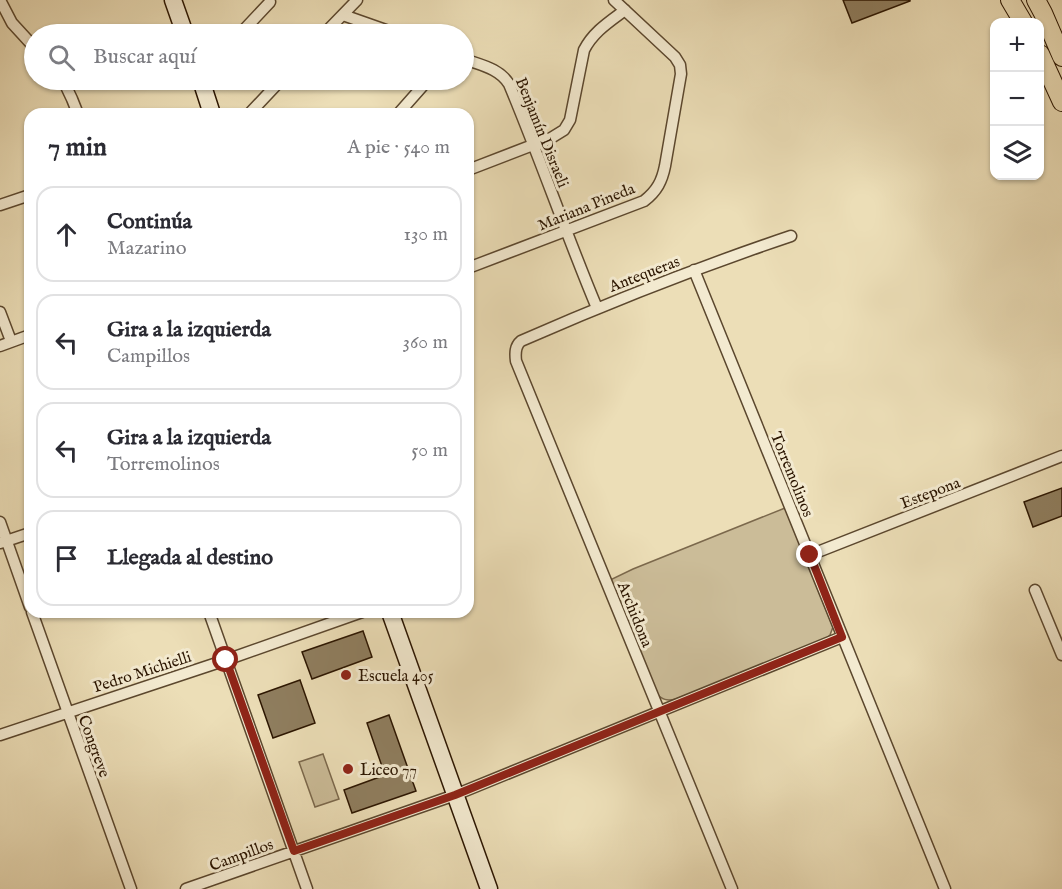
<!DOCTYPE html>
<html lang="es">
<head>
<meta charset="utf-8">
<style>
	body { margin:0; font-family:"IM FELL English",serif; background:#f7f7f7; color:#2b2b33 }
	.controls { position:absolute; right:18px; top:18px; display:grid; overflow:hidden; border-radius:12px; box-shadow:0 2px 4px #0004 }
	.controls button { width:54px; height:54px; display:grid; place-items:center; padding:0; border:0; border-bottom:2px solid #e1e1e2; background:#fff; color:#2b2b33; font:30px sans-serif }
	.stop { position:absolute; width:18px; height:18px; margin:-14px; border:4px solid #8f2418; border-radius:50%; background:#fff }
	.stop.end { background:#8f2418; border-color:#fff; box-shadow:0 2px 6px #0008 }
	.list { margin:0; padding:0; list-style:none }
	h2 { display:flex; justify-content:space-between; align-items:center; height:78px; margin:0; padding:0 24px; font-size:26px }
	h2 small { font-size:20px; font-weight:400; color:#7c7c81 }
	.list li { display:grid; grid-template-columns:39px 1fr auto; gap:18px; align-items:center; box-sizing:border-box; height:96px; margin:0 12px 12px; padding:0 12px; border:2px solid #e1e1e2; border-radius:18px }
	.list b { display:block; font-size:22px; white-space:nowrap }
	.list p { margin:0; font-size:20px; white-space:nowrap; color:#7c7c81 }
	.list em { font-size:20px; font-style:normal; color:#7c7c81 }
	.icon { flex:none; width:33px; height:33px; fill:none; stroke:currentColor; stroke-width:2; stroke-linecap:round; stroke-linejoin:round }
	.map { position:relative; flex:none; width:1062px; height:889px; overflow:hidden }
	.search { position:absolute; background:#fff; box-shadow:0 2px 4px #0004; left:24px; top:24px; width:450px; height:66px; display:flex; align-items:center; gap:15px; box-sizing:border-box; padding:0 21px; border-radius:33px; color:#7c7c81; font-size:22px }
	.panel { position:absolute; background:#fff; box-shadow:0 2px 4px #0004; left:24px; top:108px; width:450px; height:510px; border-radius:18px }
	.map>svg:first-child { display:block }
	.green { fill:#cbbc98; stroke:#7b684c; stroke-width:1.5 }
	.building { fill:#8f7e5f; stroke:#2b1500; stroke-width:1.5 }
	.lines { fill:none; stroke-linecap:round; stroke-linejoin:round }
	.street-casing { stroke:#5b472e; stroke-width:13 }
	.secondary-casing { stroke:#2b1500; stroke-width:19 }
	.primary-casing { stroke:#2b1500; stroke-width:20 }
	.street { stroke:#f3ead0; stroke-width:10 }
	.secondary { stroke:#f3ead0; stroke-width:16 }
	.primary { stroke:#ecdeb7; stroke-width:18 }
	.route { stroke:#8f2418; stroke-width:8 }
	.poi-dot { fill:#8f2418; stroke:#f3ead0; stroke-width:2 }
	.labels { text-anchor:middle; stroke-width:6; stroke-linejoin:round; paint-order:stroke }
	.street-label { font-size:16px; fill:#2b1500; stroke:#f3ead0 }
	.poi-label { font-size:16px; fill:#2b1500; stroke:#f3ead0; text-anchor:start }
</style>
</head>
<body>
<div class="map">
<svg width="1062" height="889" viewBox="0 0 1062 889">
	<rect width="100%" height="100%" fill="#ecdeb7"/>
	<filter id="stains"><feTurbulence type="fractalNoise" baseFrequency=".00333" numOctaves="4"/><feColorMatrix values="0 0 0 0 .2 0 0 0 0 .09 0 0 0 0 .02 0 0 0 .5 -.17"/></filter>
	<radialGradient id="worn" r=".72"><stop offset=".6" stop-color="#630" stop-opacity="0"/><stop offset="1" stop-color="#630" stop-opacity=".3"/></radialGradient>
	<path class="green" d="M785 508 833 627 830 635 826 639 676 699C667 701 662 700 656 693L610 580 633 569Z
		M323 754 339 799 315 807 299 762Z"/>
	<path class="building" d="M843 0H910V1L852 23Z
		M1062 488V516L1033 527 1024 502Z
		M363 631 372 657 312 679 302 652Z
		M300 680 315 723 273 738 258 695Z
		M389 715 416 791 352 813 344 790 385 775 367 723Z"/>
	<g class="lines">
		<defs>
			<path id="street" d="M0 0 12 23 34 47
				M343 15 397 34
				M240 34 270 2
				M324 34 357 0
				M464 59C480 65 499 68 509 84 540 158 566 234 597 308
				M63 80 72 99 78 114
				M249 114 281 80
				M398 114 428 80
				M468 170 551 138 564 130 570 120 584 50C593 32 609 22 625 10
				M0 205 30 195
				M468 268 644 201C657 191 662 181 665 166L681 74 680 65 675 57 614 0
				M694 270 945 889
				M0 312 11 341
				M0 346 30 335
				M0 522 30 607
				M0 543 30 533
				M810 555 1062 456
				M1035 590 1062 655
				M32 612 131 889
				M209 612 307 889
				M0 735 226 660 362 612
				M186 889 455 795 842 637
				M732 889 516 361C515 353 515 346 521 341 610 302 699 267 791 236"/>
			<path id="secondary" d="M173 0 185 34
				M201 80 212 114
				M390 612 489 889"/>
			<path id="primary" d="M1010 0 1023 22
				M1036 0 1043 13 1062 57
				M1040 54 1062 102"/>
		</defs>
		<use href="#street" class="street-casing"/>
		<use href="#secondary" class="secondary-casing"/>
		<use href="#primary" class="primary-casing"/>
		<use href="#street" class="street"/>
		<use href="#secondary" class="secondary"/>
		<use href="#primary" class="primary"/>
	</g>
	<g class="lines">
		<path class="route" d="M226 660 294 851 455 795 842 637 810 555"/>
	</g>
	<g class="poi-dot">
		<circle cx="346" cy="675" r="6"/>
		<circle cx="348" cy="769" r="6"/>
	</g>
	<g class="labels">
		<g class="street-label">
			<text transform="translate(543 132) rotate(68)" y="6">Benjamín Disraeli</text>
			<text transform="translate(586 206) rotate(-22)" y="6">Mariana Pineda</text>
			<text transform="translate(644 273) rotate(-21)" y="6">Antequeras</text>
			<text transform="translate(793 474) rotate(68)" y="6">Torremolinos</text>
			<text transform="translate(930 492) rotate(-21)" y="6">Estepona</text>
			<text transform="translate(636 614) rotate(68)" y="6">Archidona</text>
			<text transform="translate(142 671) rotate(-18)" y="6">Pedro Michielli</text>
			<text transform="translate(95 746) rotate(70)" y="6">Congreve</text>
			<text transform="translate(241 854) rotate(-20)" y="6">Campillos</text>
		</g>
		<g class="poi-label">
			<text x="358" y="681">Escuela 405</text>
			<text x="360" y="775">Liceo 77</text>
		</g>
	</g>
	<rect width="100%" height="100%" filter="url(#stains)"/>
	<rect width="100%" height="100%" fill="url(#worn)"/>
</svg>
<div class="controls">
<button>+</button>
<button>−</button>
<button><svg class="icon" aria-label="layers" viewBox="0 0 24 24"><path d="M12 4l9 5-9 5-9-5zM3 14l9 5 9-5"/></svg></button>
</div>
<div class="stop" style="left:226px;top:660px"></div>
<div class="stop end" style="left:810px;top:555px"></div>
<div class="search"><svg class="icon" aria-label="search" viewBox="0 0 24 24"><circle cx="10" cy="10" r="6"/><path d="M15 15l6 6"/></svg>Buscar aquí</div>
<section class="panel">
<h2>7 min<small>A pie · 540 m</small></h2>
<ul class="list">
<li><svg class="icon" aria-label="ahead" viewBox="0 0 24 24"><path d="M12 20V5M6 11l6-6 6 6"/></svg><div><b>Continúa</b><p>Mazarino</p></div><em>130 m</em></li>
<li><svg class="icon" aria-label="left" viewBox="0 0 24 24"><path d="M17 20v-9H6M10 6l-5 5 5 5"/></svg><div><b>Gira a la izquierda</b><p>Campillos</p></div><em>360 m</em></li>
<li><svg class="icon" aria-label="left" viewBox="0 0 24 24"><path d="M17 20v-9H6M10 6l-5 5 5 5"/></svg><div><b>Gira a la izquierda</b><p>Torremolinos</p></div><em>50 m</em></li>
<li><svg class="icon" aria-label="arrive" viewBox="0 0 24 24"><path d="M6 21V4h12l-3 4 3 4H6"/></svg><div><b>Llegada al destino</b></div></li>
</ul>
</section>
</div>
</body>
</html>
